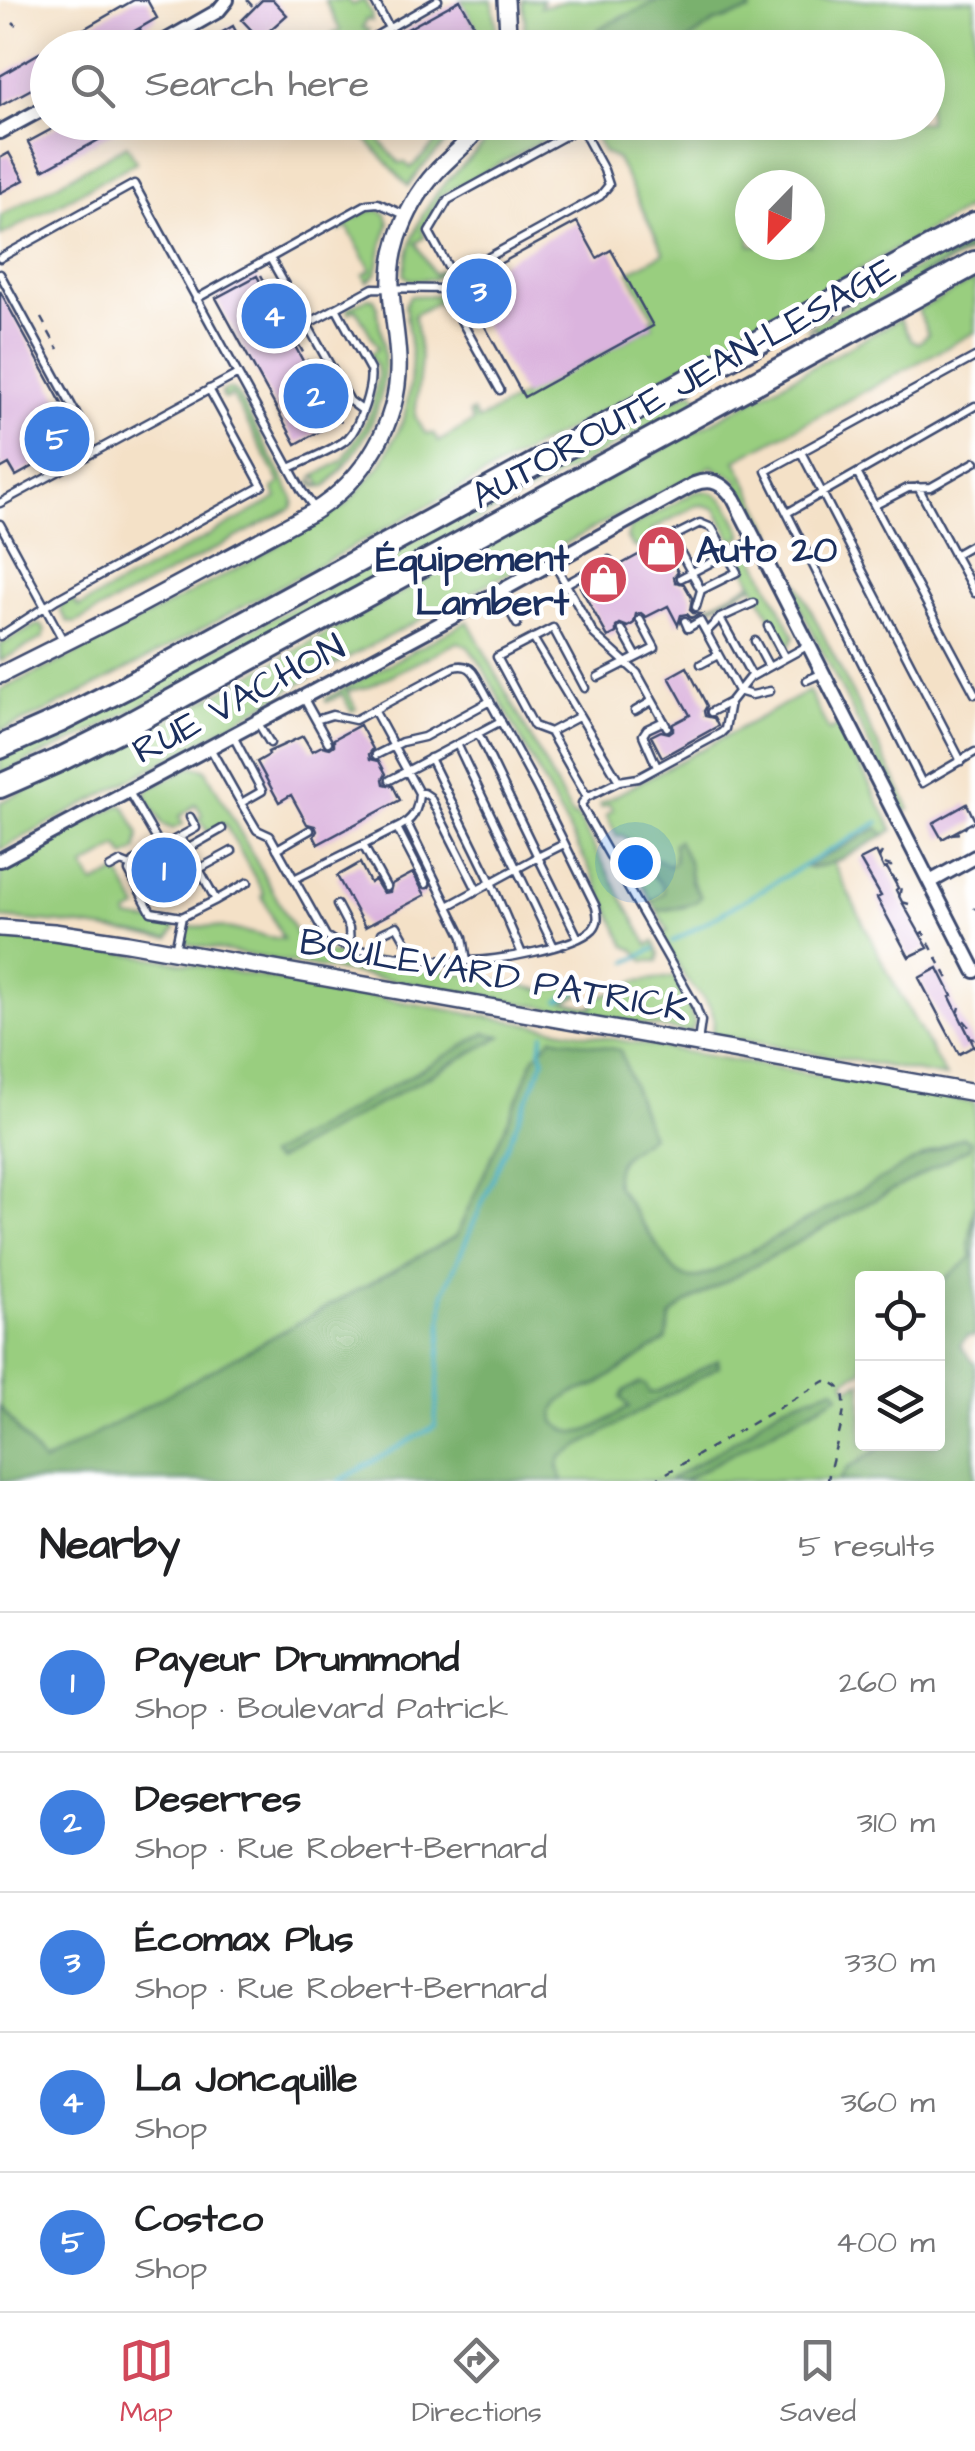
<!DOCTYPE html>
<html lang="en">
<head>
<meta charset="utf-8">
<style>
	body { margin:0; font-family:"Architects Daughter",sans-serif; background:#f2f2f2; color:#202124 }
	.controls { position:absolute; right:30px; bottom:30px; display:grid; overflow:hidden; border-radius:10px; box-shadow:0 5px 25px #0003 }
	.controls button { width:90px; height:90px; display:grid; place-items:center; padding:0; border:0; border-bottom:2px solid #e0e0e0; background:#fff; color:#202124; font:50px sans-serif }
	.compass { position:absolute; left:735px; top:170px; width:90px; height:90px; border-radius:50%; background:#fff; box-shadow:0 5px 25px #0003; rotate:203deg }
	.you { position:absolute; left:635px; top:862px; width:35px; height:35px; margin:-25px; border:8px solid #fff; border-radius:50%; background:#1a73e8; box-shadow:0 0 0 15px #1a73e833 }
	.badge { display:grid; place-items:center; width:65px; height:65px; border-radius:50%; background:#d1495b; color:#fff; font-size:32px; font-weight:700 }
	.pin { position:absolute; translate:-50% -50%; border:5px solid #fff; box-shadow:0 2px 10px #0006 }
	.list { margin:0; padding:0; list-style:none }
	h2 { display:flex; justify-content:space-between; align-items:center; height:130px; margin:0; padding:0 40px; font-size:42px }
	h2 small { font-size:32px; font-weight:400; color:#757577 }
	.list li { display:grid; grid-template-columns:65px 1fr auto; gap:30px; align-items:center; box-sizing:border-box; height:140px; padding:0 40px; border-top:2px solid #e0e0e0 }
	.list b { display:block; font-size:38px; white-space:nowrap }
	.list p { margin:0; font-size:32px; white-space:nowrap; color:#757577 }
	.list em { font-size:32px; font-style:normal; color:#757577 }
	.icon { flex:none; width:55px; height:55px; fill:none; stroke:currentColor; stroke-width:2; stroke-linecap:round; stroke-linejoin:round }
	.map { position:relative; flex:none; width:975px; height:1481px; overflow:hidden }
	.search { position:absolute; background:#fff; box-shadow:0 5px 25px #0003; left:30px; right:30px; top:30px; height:110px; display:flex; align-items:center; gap:25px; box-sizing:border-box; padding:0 35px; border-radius:55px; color:#757577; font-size:38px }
	.sheet { height:830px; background:#fff }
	nav { display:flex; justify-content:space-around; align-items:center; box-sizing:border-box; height:140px; border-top:2px solid #e0e0e0; background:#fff; font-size:28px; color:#757577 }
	nav a { display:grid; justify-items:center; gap:5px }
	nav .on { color:#d1495b }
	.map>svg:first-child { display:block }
	.green { fill:#99ce7f; stroke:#5a7e6e; stroke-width:2.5; fill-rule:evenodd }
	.forest { fill:#7ab16e; stroke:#4a7066; stroke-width:2.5 }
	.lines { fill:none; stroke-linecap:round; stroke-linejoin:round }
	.stream { stroke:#3eaabe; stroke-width:4 }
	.building { fill:#dbb4de }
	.service-casing { stroke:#3c4a6e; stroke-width:11 }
	.minor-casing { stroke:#3c4a6e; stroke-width:18 }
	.tertiary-casing { stroke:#3c4a6e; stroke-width:20 }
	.motorway-casing { stroke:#3c4a6e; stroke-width:28 }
	.path { stroke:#3c4a6e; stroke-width:2.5; stroke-dasharray:8 8; stroke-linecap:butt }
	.service { stroke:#fff; stroke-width:6 }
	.minor { stroke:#fff; stroke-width:12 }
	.tertiary { stroke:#fff; stroke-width:15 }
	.motorway { stroke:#fff; stroke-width:22 }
	.labels { text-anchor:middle; stroke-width:9; stroke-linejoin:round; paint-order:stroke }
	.street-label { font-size:38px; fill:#1b2f5e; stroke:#fff }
	.poi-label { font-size:38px; font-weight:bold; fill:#1b2f5e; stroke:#fff; text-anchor:start }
</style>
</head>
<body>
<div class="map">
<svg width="975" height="1481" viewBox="0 0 975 1481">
	<rect width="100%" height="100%" fill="#fff"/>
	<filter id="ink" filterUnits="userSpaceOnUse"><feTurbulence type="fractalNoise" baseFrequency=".01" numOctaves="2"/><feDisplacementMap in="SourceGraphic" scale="20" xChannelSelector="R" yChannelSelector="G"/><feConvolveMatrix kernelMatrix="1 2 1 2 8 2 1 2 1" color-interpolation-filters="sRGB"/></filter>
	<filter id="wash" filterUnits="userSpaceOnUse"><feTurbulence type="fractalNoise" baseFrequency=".0048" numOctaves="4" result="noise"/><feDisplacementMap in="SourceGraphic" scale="40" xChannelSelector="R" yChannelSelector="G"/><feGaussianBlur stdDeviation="2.25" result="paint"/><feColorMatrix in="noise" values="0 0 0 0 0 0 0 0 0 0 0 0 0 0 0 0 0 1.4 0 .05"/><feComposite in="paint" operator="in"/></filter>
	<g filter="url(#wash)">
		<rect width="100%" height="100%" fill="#f4e1c7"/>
		<path class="green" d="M325 0H348L352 5 364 0 371 13 372 21 366 19 363 28 369 30 367 34 343 47H309L340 30Z
			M460 0H492L496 23V46L482 47 477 41 462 47 481 37Z
			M522 0H543L540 7 571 0H658L640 12 620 17 595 38 598 48 523 47 525 19Z
			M751 0H975V204L813 296 152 656 45 712 0 731V690L66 659 251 561 346 505 382 463 404 419 410 387 412 358 405 305 410 296 437 295 446 308 443 310 438 302 414 315 421 359 415 416 425 433 434 434 438 442 473 422 469 413 473 412 478 420 653 326 650 320 654 318 629 272 664 253 617 159 604 153 588 123 928 122V48L680 47 713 23 749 11ZM750 185H810V245H750Z
			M500 122 570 123 569 126 442 195 422 231 425 237 416 243 434 274 442 270 443 273 433 279 410 280 404 275C409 241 422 207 446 182 465 162 485 146 500 122Z
			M352 123H361L368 130 370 129 399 163 404 162 411 168 456 123H466L421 168 408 186Z
			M127 145 136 162 0 236V216Z
			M378 210 386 214 389 224 382 244 376 274 367 282 363 275 371 270 347 227 340 231 338 227 369 211Z
			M975 236V244L918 276 975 246V249L818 333 816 327 806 331 816 323Z
			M975 280V332L736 460 910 809 903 812 743 493 737 485 738 481C730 472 719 473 712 466L313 676 191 747 0 850V802L116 749 900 319 911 340 919 343 928 334 918 310Z
			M368 298 374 299 377 305C378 321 383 336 384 352 388 405 363 450 326 486L316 487 310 482 313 481 317 486 321 484 317 477 312 478 343 460 365 424 372 408 378 376 376 366 370 354 378 348 356 309 349 313 347 309Z
			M229 389 236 392 292 495 294 502 292 508 75 623 68 622 60 610 62 605 72 600 79 607 277 498 273 489 280 483 232 395 225 399 222 397V392Z
			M694 391 698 400 94 731 0 774V759L87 720 670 400Z
			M704 491C727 494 733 514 742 533V537L732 540 716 509 703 505 696 506 651 530 660 539 663 538 667 545 664 546 661 542 641 553 637 546 633 547 627 538 630 528 695 492Z
			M748 551 752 552 794 636 787 651 754 585 700 613 699 611 752 583 740 556Z
			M468 621 573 817 577 816 648 945 654 942 659 954 658 961H644L635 950 626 946 596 881 481 664 468 647 458 642 368 687 347 691 356 709 351 711 342 694 327 702 325 699Z
			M37 625H41L45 630 43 638 0 661V645Z
			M809 691 829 731 839 725 893 830 885 835 877 828 806 867 811 869 833 862 885 967 946 1077 714 1035 712 1030C720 1010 701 997 689 983 679 970 674 954 664 942L662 936 668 931 657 911 685 907 695 889 688 866 674 845 675 862 651 873 663 886 664 893 652 902 627 855 638 847 622 835 617 836 606 815 613 810 609 804 601 808 600 804Z
			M192 766 205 769 305 949 459 973 542 990 561 988 577 980 585 987 579 995 565 1002 593 1008 596 996 619 992 636 981 673 977 681 988 695 1024 691 1031 685 1032 192 945 185 941 186 928C217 921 252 936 283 939L262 896 264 894 225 824 208 833 199 818 203 816 196 804 179 817 183 824 173 829 163 825 146 797 147 790Z
			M122 805 126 808 139 834 137 850 125 857 118 847 84 867 94 884 119 872 138 909 128 914V918L174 925 175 930 169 939 61 923 0 918V869L117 806Z
			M0 937 39 939 178 962 975 1103V1204L969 1245 972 1256 965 1265 946 1277 942 1303 938 1309V1278H862V1371L844 1380 847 1388 862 1382V1444H883L879 1449 848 1468 838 1481H682L839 1395 784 1405 762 1419 749 1432 668 1481H563L558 1465 561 1457 718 1366V1361L659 1391 650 1393 640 1383 634 1387 629 1406C606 1420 579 1447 555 1422L554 1411 559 1403 572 1393 597 1385 666 1340 671 1315 683 1305 969 1148 715 1271C697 1279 684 1284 671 1266L616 1185 613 1173 617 1162 546 1047 534 1057 520 1094 456 1236 43 1463 0 1406ZM486 1033 500 1037 275 1161 268 1156Z"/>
		<path class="forest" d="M658 0H751L750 11 713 23 680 47H636L630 41C617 40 610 48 598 47L595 38 598 29C618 18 638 12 658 0Z
			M878 828 885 835C862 847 831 870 805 867Z
			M678 840 689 863 691 881 701 897C691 909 672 907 657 911L652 902 664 893 663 886 651 873 652 862 657 859 669 866 675 862 674 844Z
			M486 1033 501 1036 275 1161 268 1156Z
			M553 1037 620 1050 651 1136C631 1151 610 1158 616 1185L671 1266C684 1284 697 1279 715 1271L917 1159 963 1137 970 1141 969 1148 683 1305 671 1316 666 1340 596 1385 572 1393 559 1403 554 1411 555 1422C579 1447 605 1421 629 1407L621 1398 624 1391 641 1383 646 1385 650 1393 659 1391 718 1360 719 1366 561 1457 558 1466 563 1481H0V1406L43 1463 456 1236 520 1094 534 1057Z
			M975 1204V1336H967L960 1345 975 1364V1481H838L848 1468 879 1449 883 1444H938V1309L942 1303C936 1273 957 1275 972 1256L969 1245Z
			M835 1388 839 1395 682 1481H668L749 1432 762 1419 784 1405Z"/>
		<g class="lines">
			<path class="stream" d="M672 942 879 822
				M628 962 654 949
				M559 1001 585 985
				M339 1481 435 1426 444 1292 544 1060 540 1049 544 1034"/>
		</g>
		<g id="blocks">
			<path class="building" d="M134 0H147L157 18 105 48H67L63 41Z
				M262 0H273L287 15 260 39 242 20Z
				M460 0 481 37 462 48H373Z
				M233 26 245 48H194L219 34Z
				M48 48V80L0 106V76Z
				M65 122H110L115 131 43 170 28 142Z
				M9 153 24 180 0 193V158Z
				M577 222 597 258 611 250 653 326 524 397 471 301 480 272 483 273Z
				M257 276 336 422 296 444 216 298Z
				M0 291 62 404 55 408 61 419 59 427 64 428 56 451 52 450 50 457 16 476 9 464 0 469Z
				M662 542 678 572 674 577 675 582 684 584 692 598 690 610 693 613 700 614 691 618 687 614 681 615 678 625 668 606 646 617 641 613 636 614 634 623 628 627 620 624 616 627V633L608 637 580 587Z
				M687 667 707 706 704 711 705 716 714 718 718 726 662 757 651 736 661 731 669 733 673 730V724L690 715 669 677Z
				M360 725 373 749 369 754 370 759 379 761 386 774 383 779 384 784 393 786 400 800 318 844 314 836 317 831 315 826 307 824 291 795 279 802 257 762 269 755 268 752 303 736 312 751 322 746 330 748 334 745V739Z
				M967 804 975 821 942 839 933 823Z
				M876 852 884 869 887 868 898 888 896 890 902 902 928 948 909 957 877 898 881 896 860 860Z
				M183 856 196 878 165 894 153 873Z
				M360 863 370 883 375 880 383 893 390 892 392 884 413 873 425 895 365 927 337 876Z
				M938 968 952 996 950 997 974 1046 959 1054 919 978Z"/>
		</g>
	</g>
	<g filter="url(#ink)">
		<use href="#blocks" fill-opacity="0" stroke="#3c4a6e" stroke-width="2.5"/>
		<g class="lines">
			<defs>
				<path id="service" d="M374 0 389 28
					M355 48 438 0
					M0 258 134 184 302 491 315 509
					M270 258 350 401 362 410
					M0 274 80 421 71 452 73 463
					M454 278 429 232 448 200 581 127
					M196 299 367 204 378 203 407 216
					M307 324 373 288 446 289
					M975 357 766 471 922 783 975 752
					M500 390 448 297 446 289 451 281 462 272 600 196 609 185 604 170 578 122
					M801 452 961 761
					M290 468C304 461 338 448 348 438 360 426 373 386 370 370L336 308
					M857 473 975 694
					M918 487 975 593
					M0 503 238 374
					M875 505 908 488 931 487 975 462
					M787 513 975 406
					M0 524 64 642
					M954 555 975 543
					M554 563 594 634 637 673 667 727
					M681 578 754 540
					M566 584 609 560
					M499 592 517 624
					M696 607 701 590 737 572 712 528 700 523 672 537 701 590
					M720 618 706 632 738 691 752 695 770 691
					M685 621 688 628 700 621 706 632
					M768 626 785 658
					M622 630 637 657
					M0 636 57 599 262 486 209 389
					M533 638 619 781
					M755 641 769 667
					M701 664 718 655
					M752 676 720 618 753 603
					M598 677 655 648 640 620
					M807 680 823 673
					M585 688 553 628 497 657 534 726 550 732 587 797 619 781 638 778 721 733 725 729 730 702
					M303 697 328 742
					M374 710 419 793C418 811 413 820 397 828
					M635 711 652 701
					M711 712 730 702 749 678 807 646
					M258 723 270 743
					M550 732 580 716
					M478 733 538 857 564 844
					M457 744 554 947
					M210 748 241 803 262 791 233 736
					M376 755 402 742 424 737 490 701
					M430 758 491 882 522 954
					M657 767 643 735 647 729 664 721
					M390 780 501 721
					M129 792 161 847
					M419 793H424L430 797 477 890
					M587 797 582 803V807L696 1007 701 1021 698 1042
					M241 803 257 830 270 836 326 936C351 956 439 962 472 961 498 960 574 948 593 929 599 922 598 916 596 907L536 786 476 676C471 667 464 664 454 667L355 720 332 715 316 720
					M407 823 463 937 467 961
					M180 837 199 869 232 851
					M363 845 397 828 426 884
					M187 849 222 829
					M277 849 310 830
					M110 868 121 862 131 866
					M294 879 363 845 386 887
					M216 900 248 882
					M337 905 349 928 350 947
					M448 906 538 857 578 938
					M182 917 151 912 129 871 134 862 196 828 190 817
					M382 933 397 926 409 947 410 957
					M175 950 182 917 216 900 199 869"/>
				<path id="minor" d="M153 48 218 11 227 0
					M0 132 48 106
					M0 860 499 592 694 484C712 477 724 484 734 499L975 971
					M930 882 975 857"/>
				<path id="tertiary" d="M506 0 509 48
					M0 675 138 606 313 512C364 481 401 420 398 359 396 313 383 285 398 238 406 214 419 191 436 172 452 155 470 142 483 122
					M0 928 54 932 128 943 975 1093"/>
				<path id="motorway" d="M0 747 59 721 128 686 975 224
					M0 786 57 761 117 731 975 263"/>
			</defs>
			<use href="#service" class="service-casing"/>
			<use href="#minor" class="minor-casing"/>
			<use href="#tertiary" class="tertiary-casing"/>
			<use href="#motorway" class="motorway-casing"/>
			<path class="path" d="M247 0 254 8
				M13 22 16 25
				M139 28 146 39
				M469 48 477 43 479 48
				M43 82 48 90
				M261 275 343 426
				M463 308 466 306 476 275
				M41 318 58 349
				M293 343 302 338
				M50 466 49 463 57 458 68 421 60 407
				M951 834 962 833 967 825
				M882 852 879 858 881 863 891 866 892 876 901 887 899 898 902 902 909 904
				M974 909 975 908
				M920 934 923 932 948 979 945 981
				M960 1007 958 1014 968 1025 970 1038 975 1039
				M653 1481 825 1381C834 1383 840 1385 843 1394 849 1413 830 1459 828 1481"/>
			<use href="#service" class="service"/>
			<use href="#minor" class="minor"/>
			<use href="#tertiary" class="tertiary"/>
			<use href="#motorway" class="motorway"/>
		</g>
	</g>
	<defs>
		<symbol id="shop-disc" viewBox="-11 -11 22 22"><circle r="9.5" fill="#d1495b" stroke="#fff"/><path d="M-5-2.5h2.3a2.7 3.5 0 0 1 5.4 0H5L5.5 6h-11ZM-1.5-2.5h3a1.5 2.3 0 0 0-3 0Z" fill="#fff"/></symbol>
	</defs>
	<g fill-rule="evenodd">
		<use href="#shop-disc" x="634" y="522" width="55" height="55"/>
		<use href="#shop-disc" x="576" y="552" width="55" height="55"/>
	</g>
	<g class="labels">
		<g class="street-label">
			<text transform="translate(683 382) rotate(-29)" y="13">AUTOROUTE JEAN-LESAGE</text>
			<text transform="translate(238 698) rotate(-28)" y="13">RUE VACHON</text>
			<text transform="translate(494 974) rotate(10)" y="13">BOULEVARD PATRICK</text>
		</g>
		<g class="poi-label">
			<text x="696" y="562">Auto 20</text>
			<text x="569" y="571" text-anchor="end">Équipement<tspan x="569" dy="44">Lambert</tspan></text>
		</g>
	</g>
</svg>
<div class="controls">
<button><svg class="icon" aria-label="locate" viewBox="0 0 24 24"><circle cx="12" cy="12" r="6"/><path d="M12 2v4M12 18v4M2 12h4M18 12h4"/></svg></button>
<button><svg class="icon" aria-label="layers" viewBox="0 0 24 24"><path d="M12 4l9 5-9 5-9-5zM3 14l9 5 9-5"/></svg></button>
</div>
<svg class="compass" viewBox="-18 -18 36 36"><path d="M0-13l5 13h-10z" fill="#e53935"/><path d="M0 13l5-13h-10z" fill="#757577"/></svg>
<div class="you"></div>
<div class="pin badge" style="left:164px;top:870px;background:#3f7fe0">1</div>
<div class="pin badge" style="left:316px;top:396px;background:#3f7fe0">2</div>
<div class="pin badge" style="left:479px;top:291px;background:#3f7fe0">3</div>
<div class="pin badge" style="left:274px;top:316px;background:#3f7fe0">4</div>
<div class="pin badge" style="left:57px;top:439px;background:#3f7fe0">5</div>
<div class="search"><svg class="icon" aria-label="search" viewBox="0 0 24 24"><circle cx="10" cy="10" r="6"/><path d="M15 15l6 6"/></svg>Search here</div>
</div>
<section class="sheet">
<h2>Nearby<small>5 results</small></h2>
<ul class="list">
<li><span class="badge" style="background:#3f7fe0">1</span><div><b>Payeur Drummond</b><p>Shop · Boulevard Patrick</p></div><em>260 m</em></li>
<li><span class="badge" style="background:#3f7fe0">2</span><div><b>Deserres</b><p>Shop · Rue Robert-Bernard</p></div><em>310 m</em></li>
<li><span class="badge" style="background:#3f7fe0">3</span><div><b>Écomax Plus</b><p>Shop · Rue Robert-Bernard</p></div><em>330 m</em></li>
<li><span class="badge" style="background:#3f7fe0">4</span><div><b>La Joncquille</b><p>Shop</p></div><em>360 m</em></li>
<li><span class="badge" style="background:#3f7fe0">5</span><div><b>Costco</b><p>Shop</p></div><em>400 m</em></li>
</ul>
</section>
<nav>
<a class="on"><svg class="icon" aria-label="map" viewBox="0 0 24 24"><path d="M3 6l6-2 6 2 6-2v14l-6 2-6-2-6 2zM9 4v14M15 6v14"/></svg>Map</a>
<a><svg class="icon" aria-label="directions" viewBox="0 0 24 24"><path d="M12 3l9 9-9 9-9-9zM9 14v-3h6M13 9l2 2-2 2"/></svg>Directions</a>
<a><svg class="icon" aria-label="saved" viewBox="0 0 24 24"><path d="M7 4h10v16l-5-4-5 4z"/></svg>Saved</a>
</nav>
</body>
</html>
